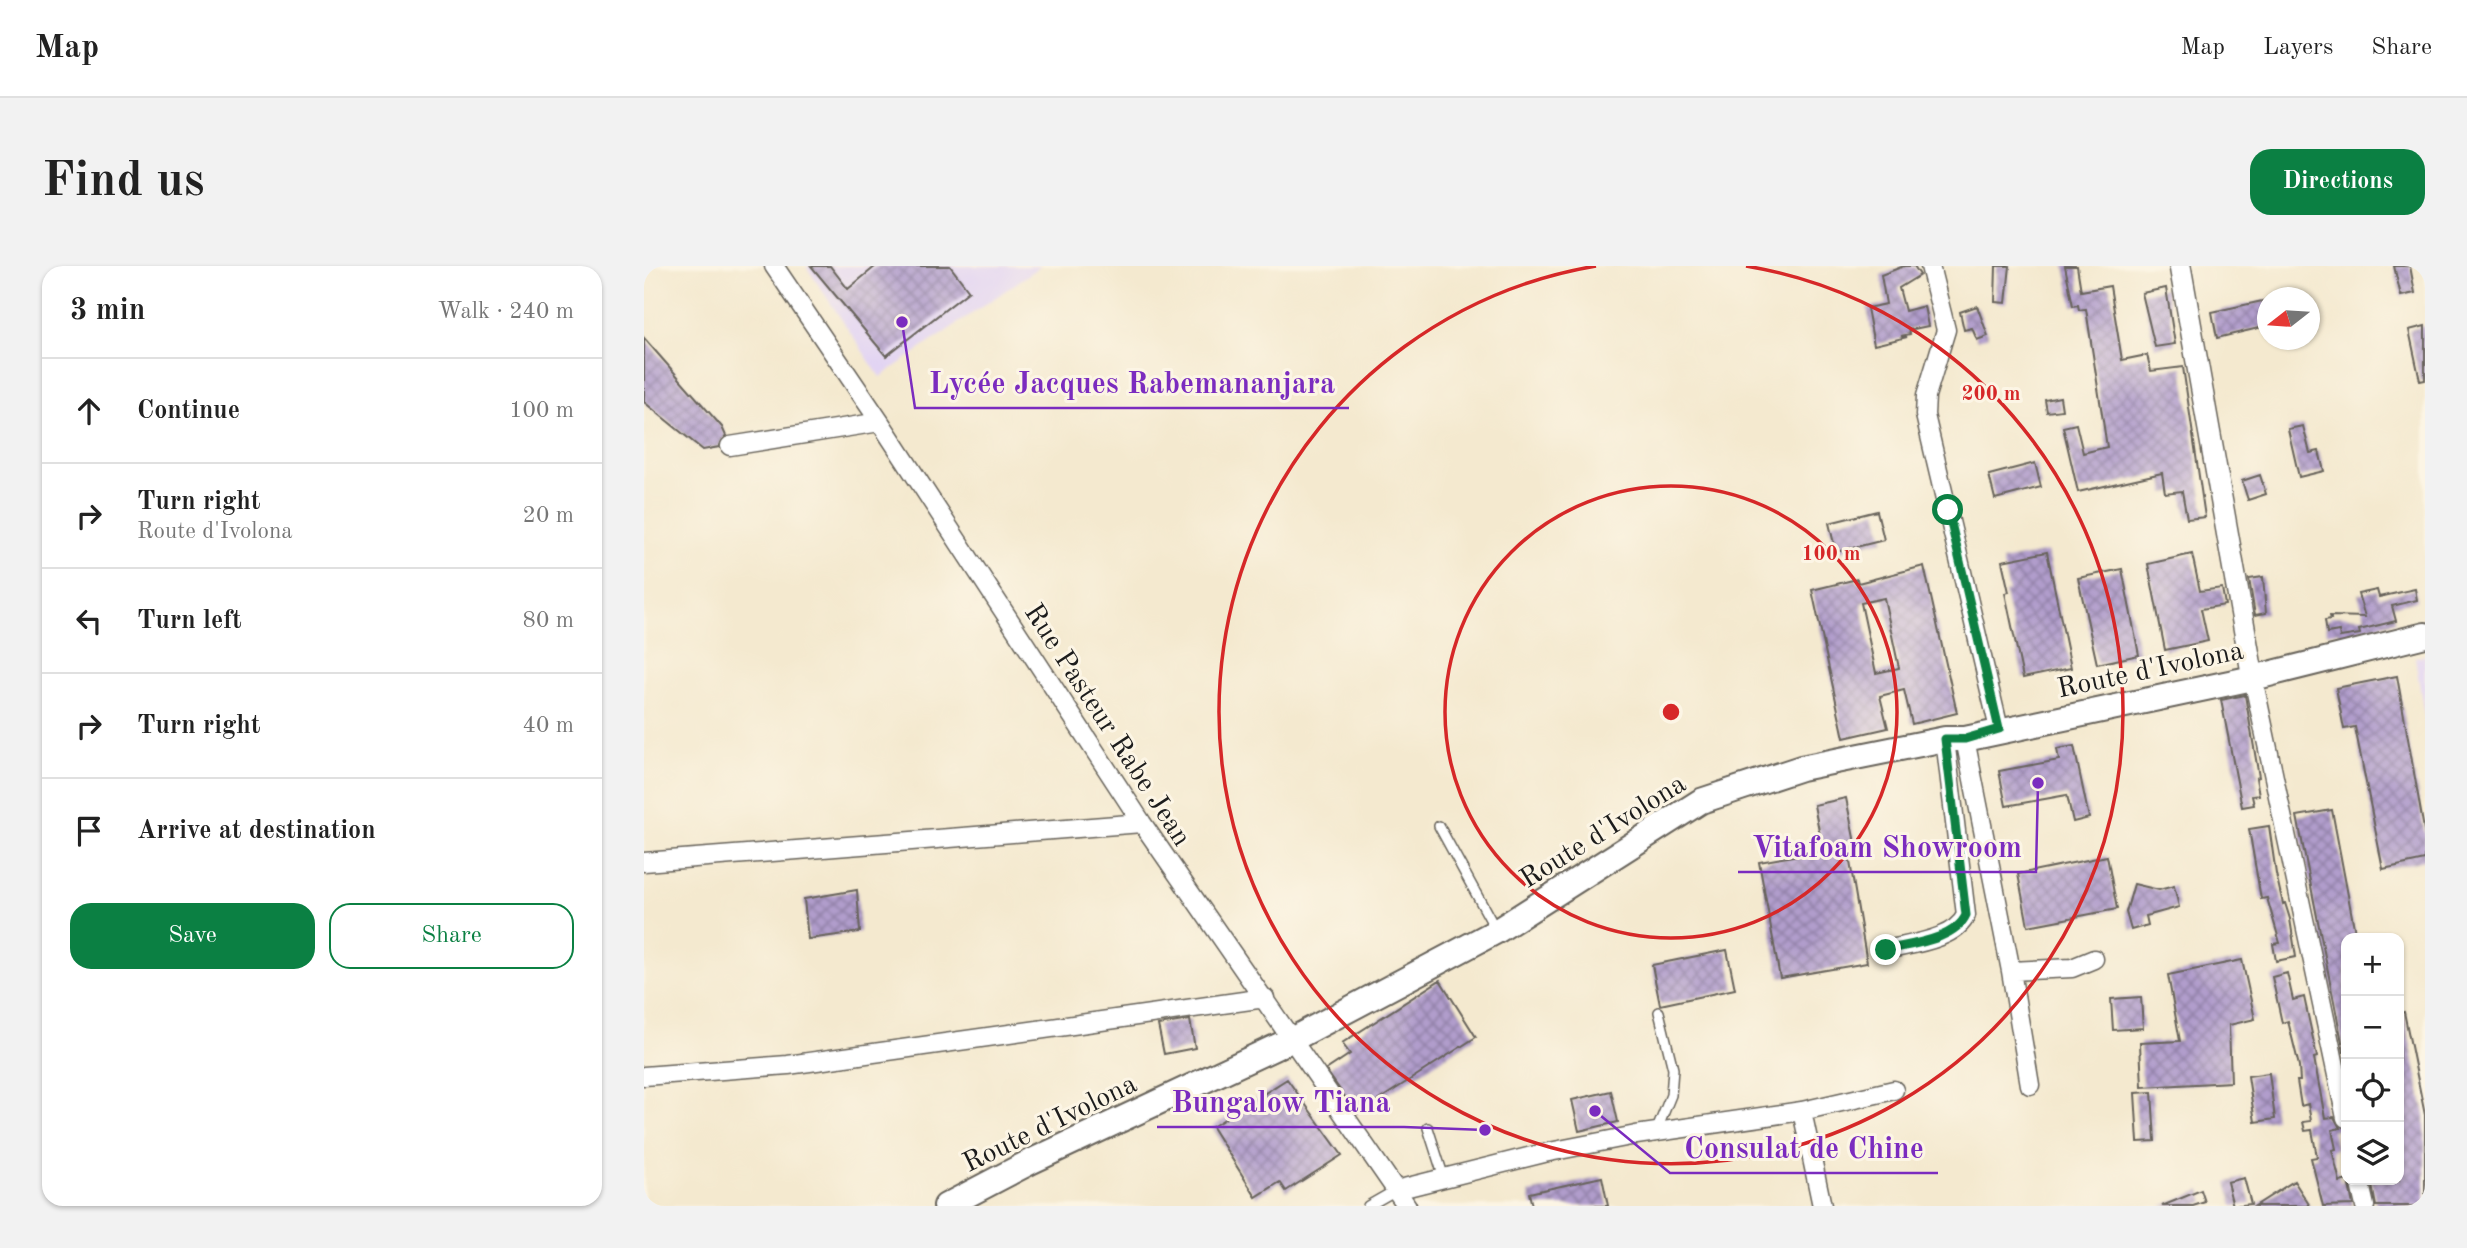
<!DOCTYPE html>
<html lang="en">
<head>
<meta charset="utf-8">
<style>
	body { margin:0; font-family:"Old Standard TT",serif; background:#f2f2f2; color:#222 }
	.controls { position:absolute; right:21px; bottom:21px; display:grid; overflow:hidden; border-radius:14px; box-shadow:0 2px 5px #0004 }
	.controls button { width:63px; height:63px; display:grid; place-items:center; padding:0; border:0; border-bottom:2px solid #e0e0e0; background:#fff; color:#222; font:35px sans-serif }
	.compass { position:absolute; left:1613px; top:21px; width:63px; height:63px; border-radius:50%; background:#fff; box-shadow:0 2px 5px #0004; rotate:253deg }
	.stop { position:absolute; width:21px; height:21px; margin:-16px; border:5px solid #0b8043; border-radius:50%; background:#fff }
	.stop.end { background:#0b8043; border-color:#fff; box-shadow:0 2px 7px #0008 }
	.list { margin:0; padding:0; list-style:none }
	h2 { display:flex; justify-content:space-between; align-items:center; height:91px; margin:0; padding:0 28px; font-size:30px }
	h2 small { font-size:23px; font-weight:400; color:#767676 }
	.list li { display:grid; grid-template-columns:46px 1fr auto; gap:21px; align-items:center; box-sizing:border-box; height:105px; padding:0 28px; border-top:2px solid #e0e0e0 }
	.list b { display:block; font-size:26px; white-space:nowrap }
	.list p { margin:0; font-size:23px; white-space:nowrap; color:#767676 }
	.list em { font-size:23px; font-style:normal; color:#767676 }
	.actions { display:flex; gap:14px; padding:21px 28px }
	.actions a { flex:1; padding:16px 0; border:2px solid #0b8043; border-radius:21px; text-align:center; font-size:24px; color:#0b8043 }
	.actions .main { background:#0b8043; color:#fff }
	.icon { flex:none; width:38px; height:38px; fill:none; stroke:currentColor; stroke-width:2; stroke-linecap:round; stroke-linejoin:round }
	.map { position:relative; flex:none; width:1781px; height:940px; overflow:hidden; border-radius:21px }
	header { display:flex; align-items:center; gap:42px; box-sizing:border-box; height:98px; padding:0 35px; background:#fff; border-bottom:2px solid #e0e0e0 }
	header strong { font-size:33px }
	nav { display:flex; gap:38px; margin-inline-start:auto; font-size:24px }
	.intro { display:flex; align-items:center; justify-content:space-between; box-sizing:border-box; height:168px; padding:0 42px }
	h1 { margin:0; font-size:49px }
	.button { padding:18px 32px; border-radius:21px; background:#0b8043; color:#fff; font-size:24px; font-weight:700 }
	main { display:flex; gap:42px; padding:0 42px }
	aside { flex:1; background:#fff; border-radius:21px; box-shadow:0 2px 5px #0004 }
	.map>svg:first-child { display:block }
	.built { fill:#e2d4f3 }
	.building { fill:url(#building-cross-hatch); fill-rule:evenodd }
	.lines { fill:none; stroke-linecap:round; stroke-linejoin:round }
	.service-casing { stroke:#68645b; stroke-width:12 }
	.minor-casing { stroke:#68645b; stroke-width:21 }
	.tertiary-casing { stroke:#68645b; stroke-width:24 }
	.secondary-casing { stroke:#68645b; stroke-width:28 }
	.service { stroke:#fff; stroke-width:9 }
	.minor { stroke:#fff; stroke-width:18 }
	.tertiary { stroke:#fff; stroke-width:21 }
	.secondary { stroke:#fff; stroke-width:24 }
	.route { stroke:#0b8043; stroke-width:9 }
	.ring { fill:none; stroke:#d62828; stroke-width:3.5 }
	.labels { text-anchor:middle; stroke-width:6; stroke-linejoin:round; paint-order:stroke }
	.street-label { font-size:28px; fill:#1c1c1c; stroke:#fcf5e5 }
	.centre { fill:#d62828; stroke:#fcf5e5; stroke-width:3.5 }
	.ring-label { font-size:21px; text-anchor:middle; font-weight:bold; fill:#d62828; stroke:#fcf5e5; stroke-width:6; stroke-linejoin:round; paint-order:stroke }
	.leader { fill:none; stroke:#7b2cbf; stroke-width:2.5 }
	.callout-dot { fill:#7b2cbf; stroke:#fcf5e5; stroke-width:2.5 }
	.callout-label { font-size:30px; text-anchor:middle; font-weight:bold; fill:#7b2cbf; stroke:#fcf5e5; stroke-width:6; stroke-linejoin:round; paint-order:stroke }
</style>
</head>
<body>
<header>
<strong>Map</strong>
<nav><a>Map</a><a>Layers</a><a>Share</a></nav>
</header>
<div class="intro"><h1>Find us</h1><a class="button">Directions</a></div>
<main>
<aside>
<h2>3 min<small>Walk · 240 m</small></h2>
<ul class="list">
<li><svg class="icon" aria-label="ahead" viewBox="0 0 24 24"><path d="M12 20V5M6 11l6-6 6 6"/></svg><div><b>Continue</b></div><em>100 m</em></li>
<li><svg class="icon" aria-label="right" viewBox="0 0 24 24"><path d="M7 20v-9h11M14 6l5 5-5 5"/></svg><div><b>Turn right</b><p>Route d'Ivolona</p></div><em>20 m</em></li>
<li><svg class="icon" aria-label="left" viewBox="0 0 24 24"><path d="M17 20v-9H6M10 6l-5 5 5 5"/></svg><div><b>Turn left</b></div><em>80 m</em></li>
<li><svg class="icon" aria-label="right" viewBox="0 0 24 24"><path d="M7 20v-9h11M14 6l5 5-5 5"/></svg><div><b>Turn right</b></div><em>40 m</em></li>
<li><svg class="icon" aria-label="arrive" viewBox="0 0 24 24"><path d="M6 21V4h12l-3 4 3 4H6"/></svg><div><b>Arrive at destination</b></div></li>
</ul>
<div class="actions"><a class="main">Save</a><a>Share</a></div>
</aside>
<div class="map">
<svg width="1781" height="940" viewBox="0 0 1781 940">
	<defs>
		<pattern id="building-cross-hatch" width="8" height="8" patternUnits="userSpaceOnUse" patternTransform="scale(1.75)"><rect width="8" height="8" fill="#b19dcc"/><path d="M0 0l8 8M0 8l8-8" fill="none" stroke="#8f7fa5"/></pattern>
	</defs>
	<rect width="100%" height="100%" fill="#fcf5e5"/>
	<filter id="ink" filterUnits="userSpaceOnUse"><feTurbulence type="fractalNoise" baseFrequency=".0143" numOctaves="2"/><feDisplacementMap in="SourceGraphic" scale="14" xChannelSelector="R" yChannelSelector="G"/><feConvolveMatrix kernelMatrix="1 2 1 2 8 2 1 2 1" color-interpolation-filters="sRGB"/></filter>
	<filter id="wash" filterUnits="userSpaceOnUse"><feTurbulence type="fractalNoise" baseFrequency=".00686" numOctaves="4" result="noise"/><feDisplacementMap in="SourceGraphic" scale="28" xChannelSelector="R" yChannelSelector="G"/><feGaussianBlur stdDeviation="1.57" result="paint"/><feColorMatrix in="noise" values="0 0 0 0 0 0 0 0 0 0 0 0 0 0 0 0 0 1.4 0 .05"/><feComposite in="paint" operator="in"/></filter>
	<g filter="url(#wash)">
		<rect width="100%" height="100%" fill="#f4e9cf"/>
		<path class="built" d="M162 0H397L236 111Z
			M1781 389V455L1771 391Z"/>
		<g id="blocks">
			<path class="building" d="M167 0H186L204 23 232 0H306L325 25 242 90Z
				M1260 0H1270L1276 9 1255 22 1261 45 1280 40 1284 60 1265 64 1266 68 1257 70 1263 71 1230 79 1223 42 1242 38 1237 9Z
				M1352 0H1366L1362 37 1351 36Z
				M1421 0H1433L1437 25 1466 20 1478 94 1503 89 1507 105 1539 101 1561 251 1543 253 1538 225 1521 227 1518 207 1434 226 1419 161 1432 158 1439 187 1463 181 1442 43 1435 44 1434 39 1429 40Z
				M1750 0H1766L1771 27 1757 30Z
				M1522 22 1531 78 1511 81 1498 27Z
				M1623 34V60L1573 72 1568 46Z
				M1333 40 1344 70 1333 74 1328 62 1320 64 1316 46Z
				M1781 60V114L1776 115 1765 64Z
				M0 72 78 161 82 170 75 181 59 184 0 136Z
				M1416 131 1418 144 1403 146 1401 134Z
				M1659 160 1666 187 1675 185 1680 205 1655 211 1644 163Z
				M1391 197 1397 221 1351 233 1345 209Z
				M1616 209 1622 228 1604 234 1598 215Z
				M1233 245 1240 274 1192 286 1185 257Z
				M1403 286 1427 402 1379 412 1361 327 1365 326 1358 295Z
				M1548 288 1556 325 1578 322 1581 339 1557 343 1564 375 1521 384 1504 298Z
				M1280 300 1313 447 1268 458 1260 424 1236 430 1244 462 1200 472 1168 324 1213 313 1214 317ZM1240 332 1255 402 1232 407 1217 337Z
				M1478 303 1495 389 1453 398 1434 312Z
				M1619 311 1622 347 1611 349 1605 313Z
				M1771 323 1773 334 1748 340 1752 355 1715 364 1716 368 1696 371 1695 365 1683 367 1681 354 1687 353 1686 350 1721 351 1714 328 1733 324 1735 331Z
				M1753 410 1781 569V594L1739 603 1711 461 1700 463 1692 422Z
				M1601 429 1615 511 1612 512 1615 529 1608 530 1610 539 1598 541 1577 434Z
				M1430 480 1445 552 1429 556 1423 529 1362 540 1355 505 1415 494 1413 483Z
				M1202 532 1212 582 1204 584 1223 697 1136 712 1115 596 1179 585 1170 539Z
				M1688 544 1712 672H1702V786H1700L1653 550Z
				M1625 560 1632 608 1639 638 1641 637 1646 653 1652 691 1632 695 1629 678 1636 677 1623 632 1617 633 1605 563Z
				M1463 590 1473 643 1384 660 1374 608Z
				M1490 618 1515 624 1530 620 1535 641 1502 650 1504 659 1487 664 1482 646Z
				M213 624 216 666 164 673 160 633Z
				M1083 684 1091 723 1016 739 1008 699Z
				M1598 694 1611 753 1585 759 1587 816 1498 821 1496 777 1536 775 1524 709Z
				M1643 707 1649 734 1660 731 1673 791 1670 792 1681 852 1690 851 1696 862 1688 864 1692 883 1688 884 1696 916 1704 914 1709 939 1679 940 1667 892 1673 891 1668 864 1661 865 1659 856 1667 855 1664 838 1657 840 1653 815H1656L1655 800 1644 755 1638 757 1628 711Z
				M796 714 832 771 713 848 682 804 706 788 698 777Z
				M1497 731 1499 762 1469 764 1467 733Z
				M1760 746 1781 849V940H1732L1727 914H1755V747Z
				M546 754 551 782 520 788 514 759Z
				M1625 807 1631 853 1611 856 1604 810Z
				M643 813 698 889 642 925 636 916 612 931 568 861Z
				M967 825 974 856 935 865 928 834Z
				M1508 826 1511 875 1494 876 1491 827Z
				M958 911 964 940H888L885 927Z
				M1600 912 1607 938 1589 940 1583 916Z
				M1650 915 1666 940H1611Z
				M1557 924 1561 936 1549 940H1518Z"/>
		</g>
	</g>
	<g filter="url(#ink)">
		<use href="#blocks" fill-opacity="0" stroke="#68645b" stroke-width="2"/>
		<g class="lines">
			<defs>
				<path id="service" d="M795 560 852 664
					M784 862 800 912
					M1012 866 1027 829 1029 803 1015 746
					M724 940 752 924"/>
				<path id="minor" d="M130 0 236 156 498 557 763 940
					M1286 0 1302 64 1282 130 1281 149 1355 463
					M86 180 236 156
					M1609 412 1702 852
					M1321 473 1367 705 1428 702 1450 693
					M0 596 498 557
					M1242 684C1266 678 1311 674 1322 649L1301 473
					M1367 705 1386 819
					M0 810 144 799 621 732
					M1158 845 1178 940
					M1715 914 1721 940
					M752 924 900 887 992 869 1158 845 1250 824"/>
				<path id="tertiary" d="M1536 0 1609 412"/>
				<path id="secondary" d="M302 940 386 896 649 773 853 665 1057 535 1157 502 1301 473H1321L1609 412 1781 369"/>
			</defs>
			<use href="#service" class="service-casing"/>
			<use href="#minor" class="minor-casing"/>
			<use href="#tertiary" class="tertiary-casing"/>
			<use href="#secondary" class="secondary-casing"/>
			<use href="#service" class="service"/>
			<use href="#minor" class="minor"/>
			<use href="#tertiary" class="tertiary"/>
			<use href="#secondary" class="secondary"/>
		</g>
	</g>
	<g class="lines" filter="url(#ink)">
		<path class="route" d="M1242 684C1266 678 1311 674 1322 649L1301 473H1321L1355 463 1304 244"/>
	</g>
	<g class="ring">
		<circle cx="1027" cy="446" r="226"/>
		<path d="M1102 0A452 452 0 1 1 952 0"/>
	</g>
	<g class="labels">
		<g class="street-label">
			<text transform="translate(1506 402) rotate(-12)" y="10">Route d'Ivolona</text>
			<text transform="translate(465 458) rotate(57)" y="10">Rue Pasteur Rabe Jean</text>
			<text transform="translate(958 564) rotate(-32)" y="10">Route d'Ivolona</text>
			<text transform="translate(405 856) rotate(-26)" y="10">Route d'Ivolona</text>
		</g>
	</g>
	<circle cx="1027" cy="446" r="10" class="centre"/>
	<g class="ring-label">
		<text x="1347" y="134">200 m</text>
		<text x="1187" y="294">100 m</text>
	</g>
	<path class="leader" d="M258 56L271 142H705M1394 517L1392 606H1094M841 864L760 861H513M951 845L1026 907H1294"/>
	<g class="callout-dot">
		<circle cx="258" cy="56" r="7"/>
		<circle cx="1394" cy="517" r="7"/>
		<circle cx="841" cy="864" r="7"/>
		<circle cx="951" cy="845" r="7"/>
	</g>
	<g class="callout-label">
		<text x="488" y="127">Lycée Jacques Rabemananjara</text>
		<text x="1243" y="591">Vitafoam Showroom</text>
		<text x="637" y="846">Bungalow Tiana</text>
		<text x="1160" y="892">Consulat de Chine</text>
	</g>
</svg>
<div class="controls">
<button>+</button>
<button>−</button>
<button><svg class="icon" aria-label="locate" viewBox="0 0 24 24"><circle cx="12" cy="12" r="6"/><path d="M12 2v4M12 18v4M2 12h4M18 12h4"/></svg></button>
<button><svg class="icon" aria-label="layers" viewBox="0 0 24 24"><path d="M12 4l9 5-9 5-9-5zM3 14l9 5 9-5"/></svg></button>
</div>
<svg class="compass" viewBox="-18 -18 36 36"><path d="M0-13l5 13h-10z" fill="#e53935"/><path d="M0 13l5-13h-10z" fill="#767676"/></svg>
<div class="stop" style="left:1304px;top:244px"></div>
<div class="stop end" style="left:1242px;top:684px"></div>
</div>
</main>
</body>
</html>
